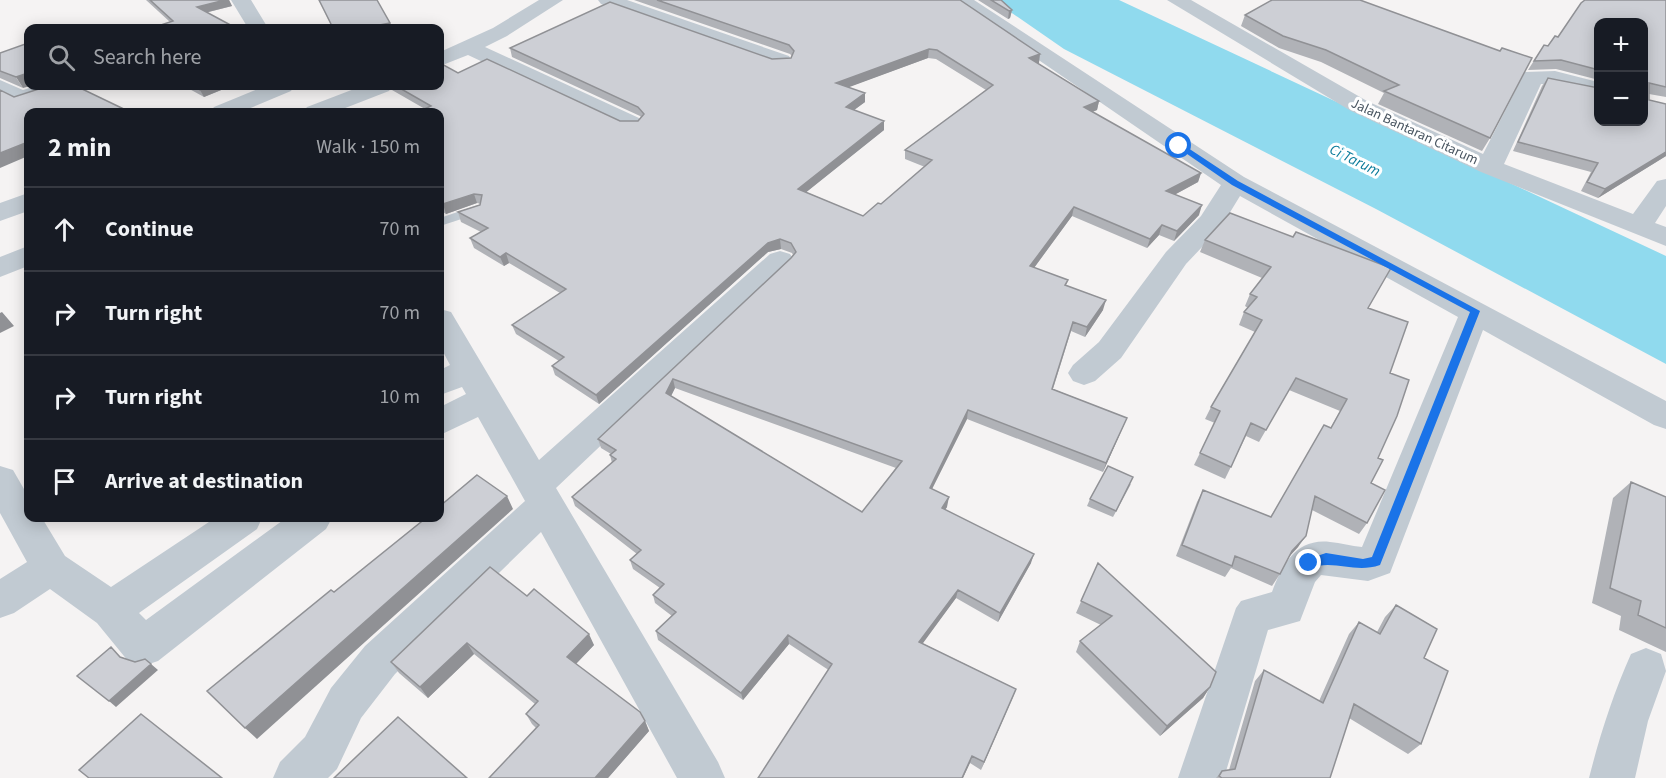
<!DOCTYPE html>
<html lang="en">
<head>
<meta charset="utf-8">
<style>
	body { margin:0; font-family:"Source Sans 3",sans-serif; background:#242831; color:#f1f3f6 }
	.controls { position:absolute; right:18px; top:18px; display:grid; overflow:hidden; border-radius:12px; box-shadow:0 3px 15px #0003 }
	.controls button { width:54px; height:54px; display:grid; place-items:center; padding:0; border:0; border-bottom:2px solid #363941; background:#171b24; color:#f1f3f6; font:30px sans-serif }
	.stop { position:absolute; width:18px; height:18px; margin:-14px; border:4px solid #1a73e8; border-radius:50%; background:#fff }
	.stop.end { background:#1a73e8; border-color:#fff; box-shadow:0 2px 6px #0008 }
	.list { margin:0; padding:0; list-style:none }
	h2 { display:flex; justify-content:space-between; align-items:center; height:78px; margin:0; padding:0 24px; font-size:26px }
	h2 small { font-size:20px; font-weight:400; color:#9ea1a6 }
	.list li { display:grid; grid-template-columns:39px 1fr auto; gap:18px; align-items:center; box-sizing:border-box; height:84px; padding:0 24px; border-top:2px solid #363941 }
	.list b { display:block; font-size:22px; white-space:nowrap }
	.list em { font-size:20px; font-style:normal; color:#9ea1a6 }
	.icon { flex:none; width:33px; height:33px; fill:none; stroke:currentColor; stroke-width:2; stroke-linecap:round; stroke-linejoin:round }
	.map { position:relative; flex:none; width:1666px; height:778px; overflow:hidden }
	.search { position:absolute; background:#171b24; box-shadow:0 3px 15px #0003; left:24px; top:24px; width:420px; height:66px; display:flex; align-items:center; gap:15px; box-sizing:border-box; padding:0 21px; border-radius:12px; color:#9ea1a6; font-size:22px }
	.panel { position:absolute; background:#171b24; box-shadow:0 3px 15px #0003; left:24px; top:108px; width:420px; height:414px; border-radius:12px }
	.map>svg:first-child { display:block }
	.water { fill:#90daee }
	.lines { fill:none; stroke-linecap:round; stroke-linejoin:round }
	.service { fill:#c1cad2; fill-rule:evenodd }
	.minor { fill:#c1cad2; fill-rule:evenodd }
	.wall { fill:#b0b2b7; fill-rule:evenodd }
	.shaded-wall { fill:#909195 }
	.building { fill:#cdcfd5; stroke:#909195; stroke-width:1.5; fill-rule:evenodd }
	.route { fill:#1a73e8 }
	.labels { text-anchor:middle; stroke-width:6; stroke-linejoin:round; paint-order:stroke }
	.far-street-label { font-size:14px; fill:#4a5661; stroke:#fff }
	.far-water-label { font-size:15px; font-style:italic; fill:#0c7c9b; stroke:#fff }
</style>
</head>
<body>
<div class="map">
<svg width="1666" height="778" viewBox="0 0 1666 778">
	<rect width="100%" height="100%" fill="#f5f3f3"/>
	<path class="water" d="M993 0H1119L1666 256V364L1376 209 1064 49Z"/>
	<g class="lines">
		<path class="service" d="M478 205 483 206V212L440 226V218Z"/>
		<path class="minor" d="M231 0H251L268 28H248Z
			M539 0H563L507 36 485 47 639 118 643 123 639 128 631 130 623 128 468 55 440 66V52L493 28Z
			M598 0H627L789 56 792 61 789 66H773L601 4Z
			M951 0H974L1244 177 1666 401V429L1654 425 1483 330 1390 573 1368 581 1321 575 1315 582 1300 621 1268 630 1224 778H1178L1236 608 1241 601 1272 592C1282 565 1296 538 1330 542 1341 543 1351 546 1362 547L1458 317 1240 196 1221 227 1186 264 1121 358 1095 381 1084 385 1073 381 1068 373 1073 365 1099 342 1166 252 1201 216 1221 185Z
			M1167 0H1191L1367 101 1483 154 1525 72 1555 71 1598 82V96L1555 85 1541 84 1504 164 1633 214 1657 181 1666 179V206L1655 223 1666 227V246L1481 172 1351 111Z
			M0 80 23 90 36 86H67L64 91 21 106 0 96Z
			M265 86H294L291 91 241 112H210L214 107Z
			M362 86H392L389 91 335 112H303L307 107Z
			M28 193V211L0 221V203Z
			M28 246V266L0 277V257Z
			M780 251 790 254 794 260 790 266 556 488 718 762 725 778H677L541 532 395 674 361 718 337 769 328 778H273L280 762 305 737 331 688 365 646 525 501 478 417 440 435V407L466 394 462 387 440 395V370L450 365 440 346V309L451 312 539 460 770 254Z
			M0 466 13 470 28 496V518H42L65 556 111 587 215 518H262L257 529 139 613 146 620 286 518H332L326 529 158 661 143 666 128 661 97 623 50 589 14 613 0 618V579L27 562 0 513Z
			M1646 648 1661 654 1666 671 1648 721 1635 778H1589C1600 735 1613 694 1631 654Z"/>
	</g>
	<path class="wall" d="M146 0H229L232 6 170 22Z
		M634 0H960L1039 63H1037L1099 101 1097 110 1092 112 1201 173 1198 182 1174 195 1199 215 1174 241 1159 235 1147 248 1072 216 1034 268 1068 280 1066 286 1103 310 1085 337 1071 331 1053 389 1127 418 1103 472 967 419 932 489 947 507 945 510 1031 563 998 622 956 598 922 643 1016 689 981 770 970 763 789 644 743 700 658 640 656 631 672 616 655 603 653 595 660 588 633 569 630 560 637 554 575 506 572 497 612 463 610 455 611 454 601 448 598 439 791 258 793 255 792 253 781 249 768 252 599 404 555 375 552 366 559 361 516 334 512 325 560 293 509 263 504 266 474 248 470 238 481 232 461 222 458 212 480 205 481 204 477 203 446 214 440 210V112L425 109 392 90 390 86H440L458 73 620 121H638L641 117 640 116 512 57 510 48 772 59 791 58 792 56 790 54ZM928 58 936 59 986 90 905 150V159L925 167 881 204 863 216 806 192 884 130 854 110 865 102 848 87ZM675 388 896 468 862 512 671 396Z
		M978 0H1001L1012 10 1010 18 1008 19Z
		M1272 0 1490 138 1482 151 1378 104 1384 93 1321 62 1279 48 1241 26 1245 15Z
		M1585 0H1666V97L1649 94V100L1666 104V156L1598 198 1581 191 1591 172 1513 151 1542 86 1548 78 1599 88V122H1644V22H1599V80L1556 69 1528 70 1544 45 1548 46 1555 36 1558 37 1581 3Z
		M0 53 23 88 0 78Z
		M184 86H231L204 97Z
		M1230 213 1368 308 1390 373 1378 458 1371 483 1367 523 1359 534 1312 510 1298 547 1288 558 1280 574 1272 586 1231 568 1225 577 1176 556 1197 502 1203 490 1270 517 1331 427 1340 411 1289 390 1259 442 1246 436 1225 479 1194 465 1215 423 1205 419 1211 407 1255 332 1239 325 1244 312 1248 308 1245 306 1250 294 1262 278 1200 252 1205 240Z
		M1631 482 1666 497V652L1619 630 1621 616 1592 603 1613 498Z
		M1131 484 1113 517 1087 506 1090 499Z
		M1098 563 1210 687 1203 698 1160 736 1076 652 1080 641 1101 625 1076 613Z
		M527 596 594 645 576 664 645 721 649 731 608 778H489L536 728 532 724 526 714 535 704 474 654 428 698 399 673 391 662Z
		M1396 605 1424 658 1421 744 1408 754 1349 718 1330 778H1216L1222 771 1229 770 1255 681 1264 670 1319 701 1349 634 1359 622 1377 632 1385 617Z"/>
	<path class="shaded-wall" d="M225 0H229L232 6 200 14 197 7Z
		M1012 10 1010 18 1008 19 1009 11Z
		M390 23 392 28H364Z
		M929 49 928 58 836 92V83Z
		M1040 54 1039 63 1027 67 1029 58Z
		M28 73V86H30L23 88 16 77Z
		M210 86H231L204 97 200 90Z
		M865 93V102L846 116V107Z
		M1099 101 1097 110 1082 116 1084 107Z
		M884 121V130L799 198 798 189Z
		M28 142V156L0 168V153Z
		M1666 152V156L1598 198 1605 189Z
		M1201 173 1198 182 1163 201 1166 191Z
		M474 194 477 203 446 214 443 204Z
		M1202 205 1199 215 1174 241 1177 231Z
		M1074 207 1072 216 1028 276 1030 266Z
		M1162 225 1159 235 1147 248 1150 239Z
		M780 239 781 249 768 252 599 404 596 395 768 243Z
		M506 253 509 263 504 266 500 257Z
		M1106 300 1103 310 1085 337 1087 327Z
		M2 312 14 326 0 333V313Z
		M673 379 675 388 668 402 666 393Z
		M968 410 967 419 928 497 930 488Z
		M1127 418 1103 472 1106 463Z
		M507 496 513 509 257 739 245 728Z
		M949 497 947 507 940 517 942 508Z
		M1306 536 1298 547 1284 562 1292 551Z
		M1034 554 1031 563 998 622 1000 613Z
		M958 590 956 598 918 650 919 642Z
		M589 634 594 645 572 668 567 657Z
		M788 635 789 644 743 700 741 693Z
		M467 643 474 654 428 698 420 687Z
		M151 664 158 670 116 707 109 701Z
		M1210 687 1203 698 1160 736 1167 726Z
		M1016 689 1013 697 981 770 984 762Z
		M645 721 649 731 608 778H595Z
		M972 756 970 763 963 778H962Z"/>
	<path class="building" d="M150 0H225L197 7 236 28H152L173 21Z
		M319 0H377L390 23 364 28H333Z
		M657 0H960L1040 54 1029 58 1099 101 1084 107 1201 173 1166 191 1202 205 1177 231 1162 225 1150 239 1074 207 1030 266 1068 280 1065 285 1106 300 1087 327 1073 322 1052 389 1127 418 1106 463 968 410 930 488 949 497 942 508 1034 554 1000 613 958 590 919 642 1016 689 984 762 972 756 962 778H758L832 664 788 635 741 693 656 631 676 612 653 595 664 584 630 560 641 550 572 497 616 459 610 455 616 450 598 439 791 258 796 252 791 243 780 239 768 243 596 395 552 366 564 357 512 325 566 289 506 253 500 257 470 238 488 228 458 212 480 205 482 195 474 194 443 204 440 203V112H418L431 106 396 86H440V63L458 73 487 59 620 121H638L644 114 638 107 510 48 610 2 772 59 791 58 794 51 789 45ZM929 49 937 50 993 85 905 150 932 160 881 204 878 203 863 216 798 189 884 121 846 107 865 93 836 83ZM673 379 902 461 862 512 666 393Z
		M991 0H1001L1012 10 1009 11Z
		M1272 0H1360L1500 51 1502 48 1532 58 1490 138 1384 91 1399 85 1326 50 1283 36 1245 15Z
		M1585 0H1666V87L1649 83V100L1666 104V152L1605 189 1587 182 1598 163 1518 142 1548 78 1599 88V122H1644V22H1599V70L1561 60 1534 61 1544 45 1548 46 1555 36 1558 37 1581 3Z
		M28 43V73L16 77 0 71V53Z
		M48 86H76L130 112H28V142L0 153V90L14 97Z
		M193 86H210L200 90Z
		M1230 213 1293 237 1296 232 1391 268 1368 308 1408 322 1390 373 1409 380 1397 416 1378 458 1383 460 1371 483 1385 490 1367 523 1315 496 1306 536 1292 551 1280 574 1235 556 1232 566 1182 545 1203 490 1271 517 1324 425 1331 428 1347 399 1296 378 1266 430 1251 423 1231 467 1200 453 1220 411 1211 407 1262 320 1244 312 1257 297 1250 294 1271 267 1205 240Z
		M1108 466 1133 477 1116 511 1090 499Z
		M477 475 507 496 245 728 207 691 331 590 334 592 426 518H440V506Z
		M1631 482 1666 497V628L1638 615 1641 601 1610 588Z
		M1098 563 1216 672 1210 687 1167 726 1080 641 1112 616 1081 601Z
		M490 567 527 596 534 589 589 634 567 657 640 712 645 721 595 778H489L539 725 526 714 538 701 467 643 420 687 391 662Z
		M1396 605 1437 629 1424 658 1448 671 1421 744 1354 704 1330 778H1222L1219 776 1222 771 1235 769 1264 670 1323 703 1359 622 1380 634Z
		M111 647 120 657 135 662 145 659 151 664 109 701 77 676Z
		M141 714 222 778H89L79 770Z
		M398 717 467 778H334Z"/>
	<path class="route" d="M1177 144H1182L1238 181 1480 311 1380 565C1354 574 1336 559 1309 568L1303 563 1305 560 1326 553 1363 559 1372 557 1470 312 1232 185 1177 147Z"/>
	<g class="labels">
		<g class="far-street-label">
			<text transform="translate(1415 131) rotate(25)" y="5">Jalan Bantaran Citarum</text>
		</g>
		<g class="far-water-label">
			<text transform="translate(1355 160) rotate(26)" y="5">Ci Tarum</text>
		</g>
	</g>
</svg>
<div class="controls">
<button>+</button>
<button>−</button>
</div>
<div class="stop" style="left:1179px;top:146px"></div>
<div class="stop end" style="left:1309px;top:563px"></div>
<div class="search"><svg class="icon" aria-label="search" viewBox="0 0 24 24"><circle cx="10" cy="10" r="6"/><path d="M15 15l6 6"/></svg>Search here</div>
<section class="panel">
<h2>2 min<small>Walk · 150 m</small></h2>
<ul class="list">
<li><svg class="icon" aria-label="ahead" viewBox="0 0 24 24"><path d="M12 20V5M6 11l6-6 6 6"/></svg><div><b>Continue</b></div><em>70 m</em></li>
<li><svg class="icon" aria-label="right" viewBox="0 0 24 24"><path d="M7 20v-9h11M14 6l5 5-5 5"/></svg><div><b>Turn right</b></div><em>70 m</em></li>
<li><svg class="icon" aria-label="right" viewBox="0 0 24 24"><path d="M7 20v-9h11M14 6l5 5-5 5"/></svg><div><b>Turn right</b></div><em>10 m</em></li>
<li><svg class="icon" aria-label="arrive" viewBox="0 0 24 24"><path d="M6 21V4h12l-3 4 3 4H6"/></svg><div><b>Arrive at destination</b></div></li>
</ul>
</section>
</div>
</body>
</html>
